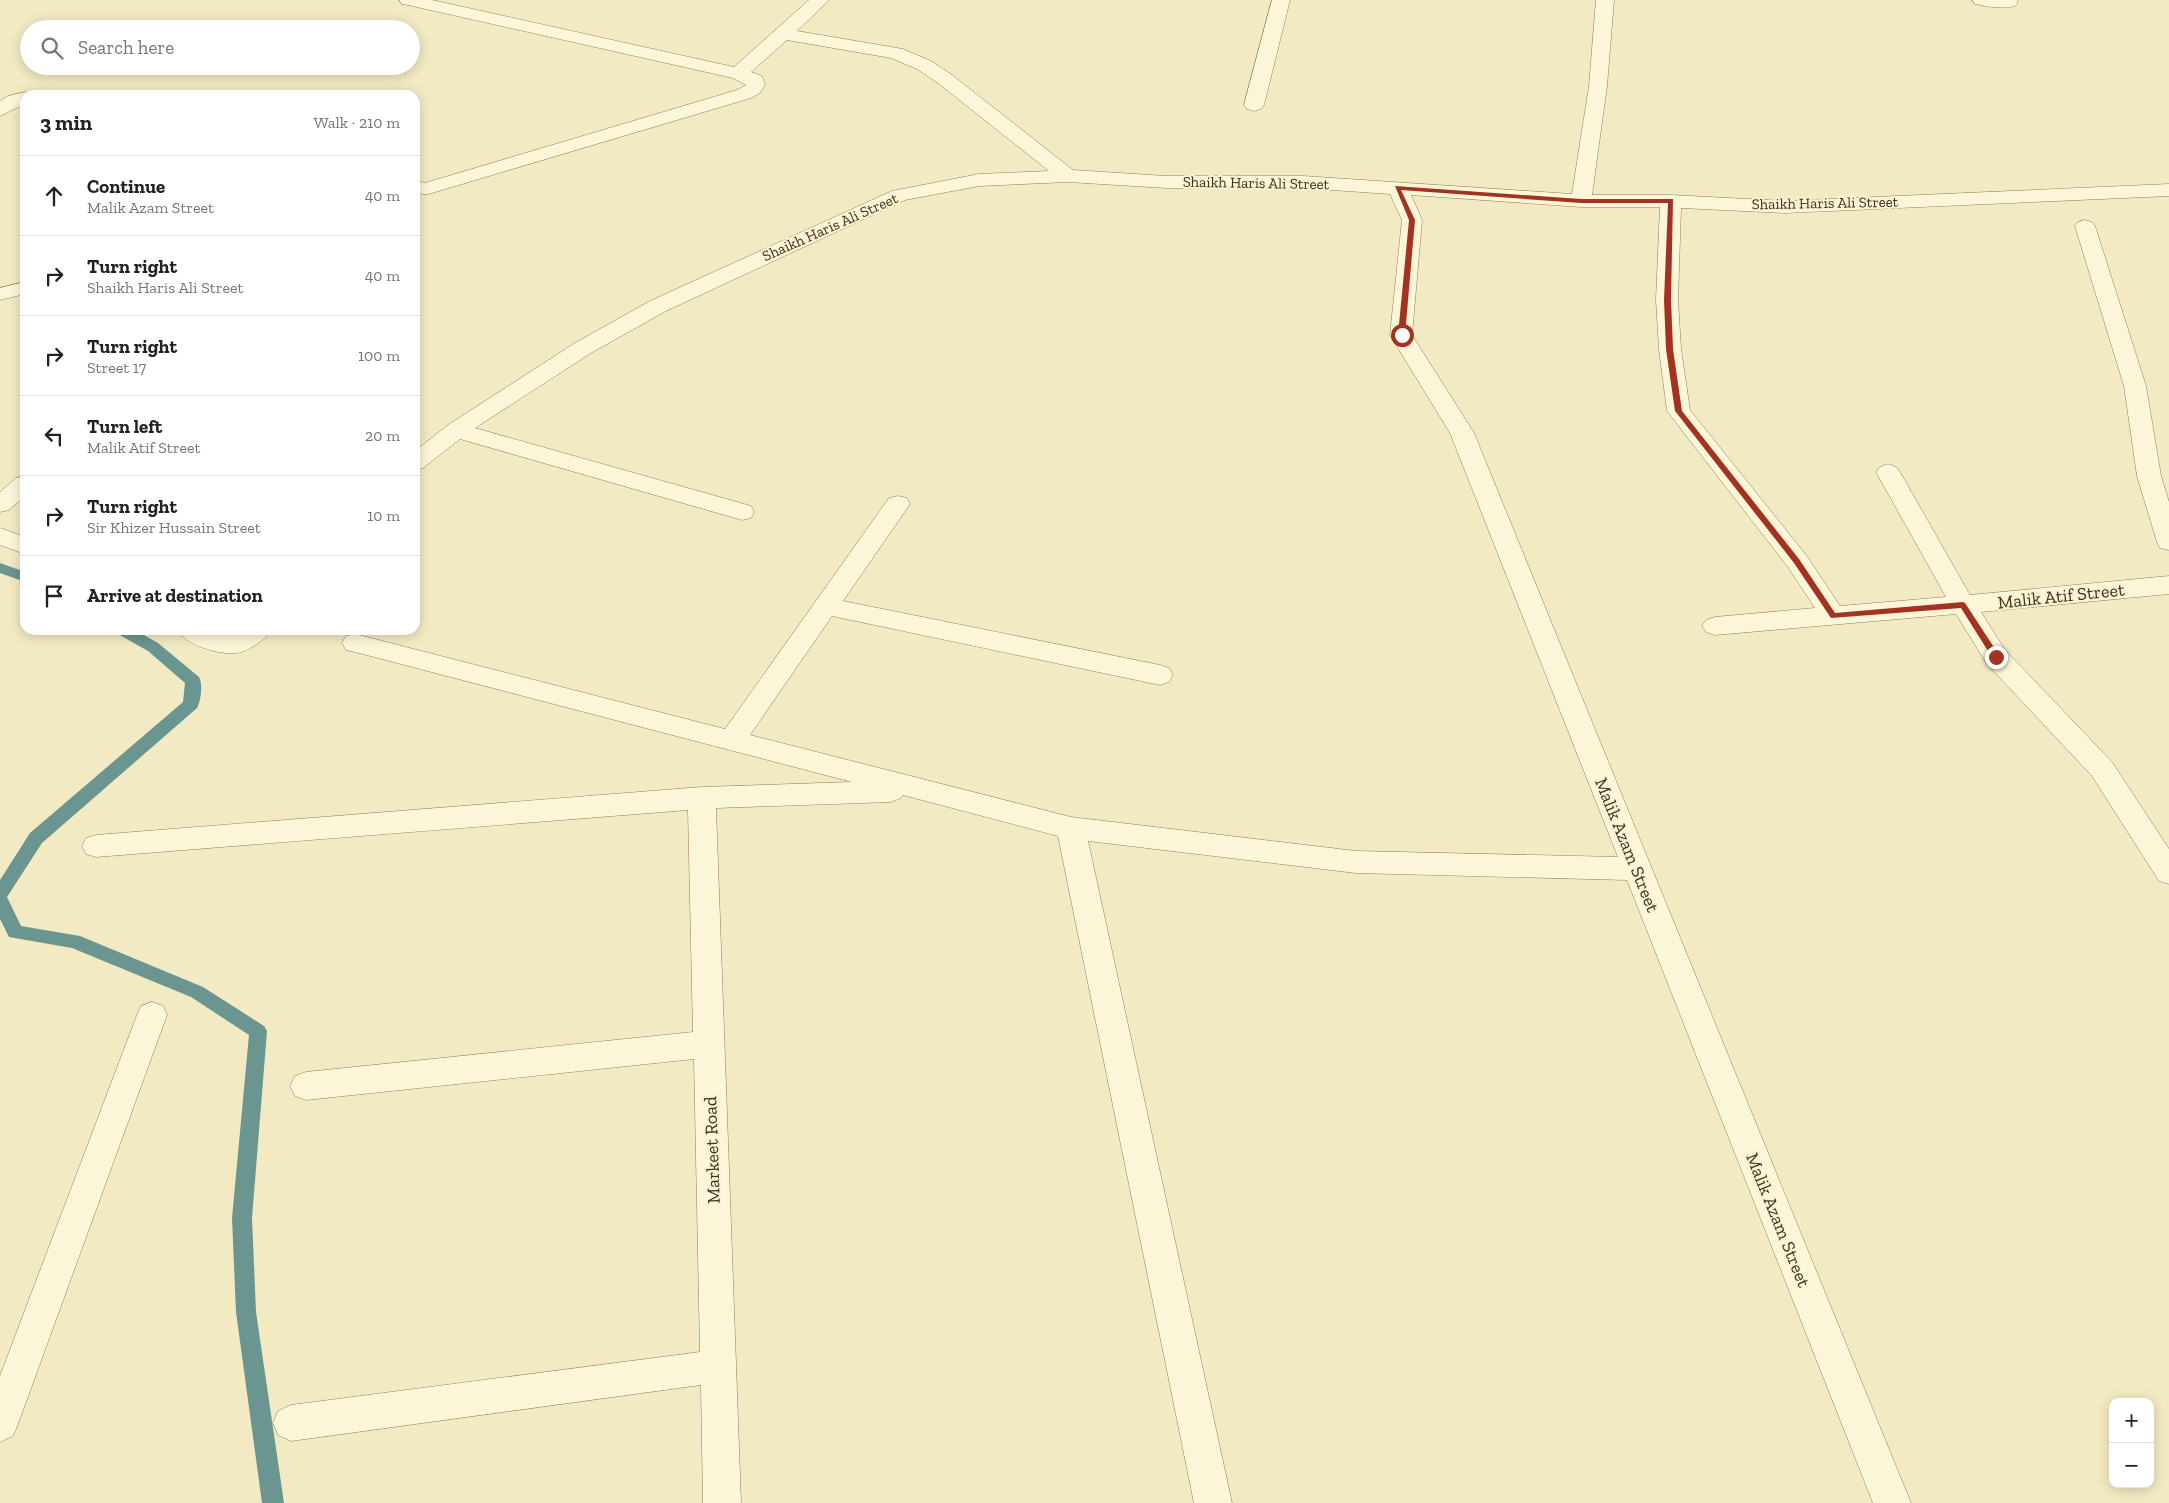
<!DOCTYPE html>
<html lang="en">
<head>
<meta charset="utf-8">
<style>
	body { margin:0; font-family:"Zilla Slab",serif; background:#f2f2f2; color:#222 }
	.controls { position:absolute; right:15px; bottom:15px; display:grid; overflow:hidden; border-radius:10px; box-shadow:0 2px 12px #0003 }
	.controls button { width:45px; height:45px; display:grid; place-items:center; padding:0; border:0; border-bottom:1px solid #e0e0e0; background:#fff; color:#222; font:25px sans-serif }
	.stop { position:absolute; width:15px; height:15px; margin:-11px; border:4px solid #a43221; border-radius:50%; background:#fff }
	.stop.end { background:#a43221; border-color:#fff; box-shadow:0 1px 5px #0008 }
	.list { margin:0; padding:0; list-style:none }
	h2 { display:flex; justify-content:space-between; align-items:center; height:65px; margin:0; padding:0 20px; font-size:21px }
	h2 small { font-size:16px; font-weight:400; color:#767676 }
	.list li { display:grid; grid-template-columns:32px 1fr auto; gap:15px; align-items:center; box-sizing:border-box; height:80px; padding:0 20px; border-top:1px solid #e0e0e0 }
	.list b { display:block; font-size:19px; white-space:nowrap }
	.list p { margin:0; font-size:16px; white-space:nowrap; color:#767676 }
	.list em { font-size:16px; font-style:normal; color:#767676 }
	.icon { flex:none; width:28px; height:28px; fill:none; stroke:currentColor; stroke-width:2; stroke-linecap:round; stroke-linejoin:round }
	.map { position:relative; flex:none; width:2169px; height:1503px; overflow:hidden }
	.search { position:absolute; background:#fff; box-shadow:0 2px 12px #0003; left:20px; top:20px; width:400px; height:55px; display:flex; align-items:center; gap:12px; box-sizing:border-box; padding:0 18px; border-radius:28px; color:#767676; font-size:19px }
	.panel { position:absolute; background:#fff; box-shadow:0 2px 12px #0003; left:20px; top:90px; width:400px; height:545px; border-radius:15px }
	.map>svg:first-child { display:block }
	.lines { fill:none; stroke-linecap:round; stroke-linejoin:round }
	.stream { fill:#6b9590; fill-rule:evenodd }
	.minor-casing { stroke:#8f7c58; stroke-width:1 }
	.minor { fill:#fcf6d8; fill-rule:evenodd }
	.route { fill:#a43221 }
	.labels { text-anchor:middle; stroke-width:4; stroke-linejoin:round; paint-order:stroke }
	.far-street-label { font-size:15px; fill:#3d311d; stroke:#f9f3d4 }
	.street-label { font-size:18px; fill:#3d311d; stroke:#f9f3d4 }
</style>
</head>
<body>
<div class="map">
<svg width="2169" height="1503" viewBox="0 0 2169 1503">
	<rect width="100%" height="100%" fill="#f2eac3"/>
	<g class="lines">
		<path class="stream" d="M0 563 25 572V582L0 573Z
			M115 630H135L158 643 199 677C203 684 201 701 197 708L42 843 7 897 21 926 80 936 203 987 264 1026 267 1031 252 1218 256 1312 284 1503H262L236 1312 232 1218 249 1035 191 997 72 948 9 937 0 919V880L30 833 183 702 185 683 148 651 118 634Z"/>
		<defs>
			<path id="minor" d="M399 0H432L734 67 809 0H829L797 31 903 49 931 61 952 75 1073 170 1166 176H1303L1572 194 1589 86 1596 0H1614L1607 86 1592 195H1671L1785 201 2169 184V196L1785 213 1681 208 1678 300 1681 349 1690 410 1806 555 1840 606 1946 597 1876 472 1880 467 1888 464 1896 467 1900 472 1970 595 2169 576V594L1981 612 2005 650 2112 762 2169 849V884L2159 881 2092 776 1987 664 1956 614 1715 635 1706 632 1702 626 1706 620 1715 617 1815 608 1788 567 1667 411 1659 349 1656 300 1660 207H1581L1411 195 1422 220 1412 335 1474 433 1911 1503H1873L1627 880 1356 873 1088 841 1232 1503H1194L1058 836 903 795 901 798 891 802 716 808 741 1503H703L701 1385 291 1441 278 1435 273 1423 278 1411 291 1405 700 1352 694 1059 306 1100 295 1096 290 1086 295 1076 306 1072 693 1032 688 810 96 857 86 854 82 846 86 838 96 835 702 787 852 782 355 652 346 650 342 643 346 636 355 634 725 729 889 498 898 496 907 498 910 504 843 601 1160 665 1169 668 1173 675 1169 682 1160 685 832 616 750 735 1071 817 1356 851 1618 857 1450 433 1390 335 1402 220 1390 194 1303 188H1166L1068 182 979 186 905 200 666 311 591 353 475 428 751 506 754 512 751 518 742 520 460 439 423 468 415 471V451L448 425 575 343 650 301 892 191 979 174 1049 171 938 83 917 69 891 58 787 40 751 72 762 76 765 85 760 93 751 98 432 193C426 195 422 194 415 192V180L425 183 737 90 746 85 733 78 408 5 402 4Z
				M1272 0H1290L1264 105 1261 109 1254 111 1247 109 1244 105Z
				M1972 0H2017L2018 2 2015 6C2003 9 1987 7 1975 4Z
				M25 92 33 95H25V104L0 116V101L8 96Z
				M2085 220 2092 222 2095 226 2146 386 2161 476 2169 502V550L2160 548 2157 542 2137 476 2124 386 2075 226 2078 222Z
				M25 282V294L0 300V288Z
				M25 476V496L9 510 0 512V492L16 478Z
				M0 528 25 537V554L0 545Z
				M177 630H212L232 634 239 630H271C265 640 248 652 236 653 219 655 186 645 177 630Z
				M152 1002 163 1006 167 1015 18 1424 13 1436 0 1442V1376L137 1015 141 1006Z"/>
		</defs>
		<use href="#minor" class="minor-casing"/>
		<use href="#minor" class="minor"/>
	</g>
	<path class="route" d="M1395 186 1581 199H1673L1671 300 1673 349 1682 411 1799 559 1835 613 1963 602 1965 603 1999 655V659H1993L1961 608 1831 618 1794 563 1675 411 1666 349 1664 300 1668 203H1581L1401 190 1415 220 1405 335 1402 337 1398 335 1409 220Z"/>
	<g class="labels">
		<g class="far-street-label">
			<text transform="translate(1256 183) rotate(1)" y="5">Shaikh Haris Ali Street</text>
			<text transform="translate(1825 203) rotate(-1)" y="5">Shaikh Haris Ali Street</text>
			<text transform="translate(830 227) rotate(-24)" y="5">Shaikh Haris Ali Street</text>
		</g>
		<g class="street-label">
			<text transform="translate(2061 596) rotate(-6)" y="6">Malik Atif Street</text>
			<text transform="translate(1627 845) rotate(68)" y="6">Malik Azam Street</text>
			<text transform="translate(712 1150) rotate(-92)" y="6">Markeet Road</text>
			<text transform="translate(1778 1220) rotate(68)" y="6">Malik Azam Street</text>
		</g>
	</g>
</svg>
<div class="controls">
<button>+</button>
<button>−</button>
</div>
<div class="stop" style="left:1402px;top:335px"></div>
<div class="stop end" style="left:1996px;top:657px"></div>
<div class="search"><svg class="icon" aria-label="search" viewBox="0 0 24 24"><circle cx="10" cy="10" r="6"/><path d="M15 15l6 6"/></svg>Search here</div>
<section class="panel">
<h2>3 min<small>Walk · 210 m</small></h2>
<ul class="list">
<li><svg class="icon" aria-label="ahead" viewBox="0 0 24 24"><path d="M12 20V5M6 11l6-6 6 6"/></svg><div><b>Continue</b><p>Malik Azam Street</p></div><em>40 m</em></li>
<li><svg class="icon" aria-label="right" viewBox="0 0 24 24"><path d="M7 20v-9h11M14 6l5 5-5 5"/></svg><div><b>Turn right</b><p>Shaikh Haris Ali Street</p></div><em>40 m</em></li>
<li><svg class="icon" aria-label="right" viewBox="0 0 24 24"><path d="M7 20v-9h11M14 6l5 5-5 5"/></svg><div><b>Turn right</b><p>Street 17</p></div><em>100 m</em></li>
<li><svg class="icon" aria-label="left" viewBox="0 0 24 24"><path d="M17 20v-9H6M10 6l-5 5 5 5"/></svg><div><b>Turn left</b><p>Malik Atif Street</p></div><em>20 m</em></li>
<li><svg class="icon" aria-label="right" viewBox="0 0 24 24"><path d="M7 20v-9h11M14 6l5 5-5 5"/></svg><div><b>Turn right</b><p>Sir Khizer Hussain Street</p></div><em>10 m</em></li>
<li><svg class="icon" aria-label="arrive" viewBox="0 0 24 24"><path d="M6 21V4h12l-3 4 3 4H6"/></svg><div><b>Arrive at destination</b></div></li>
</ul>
</section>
</div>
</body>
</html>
